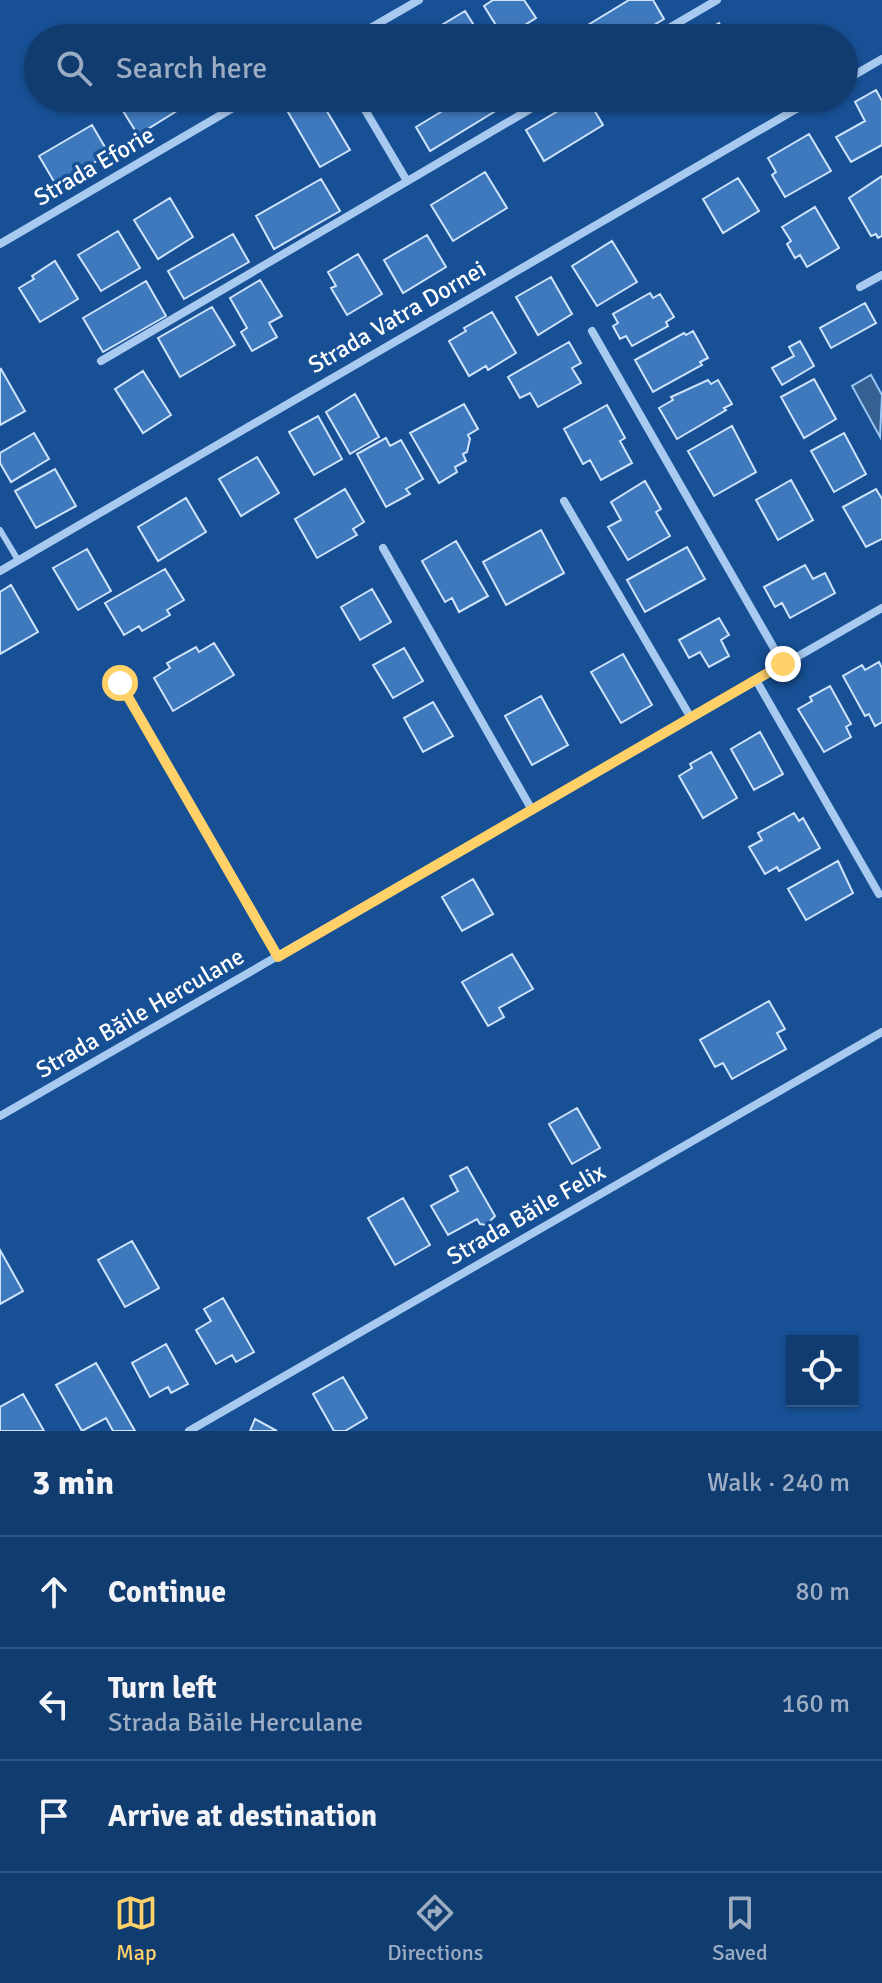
<!DOCTYPE html>
<html lang="en">
<head>
<meta charset="utf-8">
<style>
	body { margin:0; font-family:Signika,sans-serif; background:#1e4778; color:#f1f3f6 }
	.controls { position:absolute; right:24px; bottom:24px; display:grid; overflow:hidden; border-radius:0px; box-shadow:0 2px 6px #0004 }
	.controls button { width:72px; height:72px; display:grid; place-items:center; padding:0; border:0; border-bottom:2px solid #305683; background:#113c70; color:#f1f3f6; font:40px sans-serif }
	.stop { position:absolute; width:24px; height:24px; margin:-18px; border:6px solid #ffd168; border-radius:50%; background:#fff }
	.stop.end { background:#ffd168; border-color:#fff; box-shadow:0 2px 8px #0008 }
	.list { margin:0; padding:0; list-style:none }
	h2 { display:flex; justify-content:space-between; align-items:center; height:104px; margin:0; padding:0 32px; font-size:34px }
	h2 small { font-size:26px; font-weight:400; color:#9cadc3 }
	.list li { display:grid; grid-template-columns:52px 1fr auto; gap:24px; align-items:center; box-sizing:border-box; height:112px; padding:0 32px; border-top:2px solid #305683 }
	.list b { display:block; font-size:30px; white-space:nowrap }
	.list p { margin:0; font-size:26px; white-space:nowrap; color:#9cadc3 }
	.list em { font-size:26px; font-style:normal; color:#9cadc3 }
	.icon { flex:none; width:44px; height:44px; fill:none; stroke:currentColor; stroke-width:2; stroke-linecap:round; stroke-linejoin:round }
	.map { position:relative; flex:none; width:882px; height:1431px; overflow:hidden }
	.search { position:absolute; background:#113c70; box-shadow:0 2px 6px #0004; left:24px; right:24px; top:24px; height:88px; display:flex; align-items:center; gap:20px; box-sizing:border-box; padding:0 28px; border-radius:44px; color:#9cadc3; font-size:30px }
	.sheet { height:440px; background:#113c70 }
	nav { display:flex; justify-content:space-around; align-items:center; box-sizing:border-box; height:112px; border-top:2px solid #305683; background:#113c70; font-size:22px; color:#9cadc3 }
	nav a { display:grid; justify-items:center; gap:4px }
	nav .on { color:#ffd168 }
	.map>svg:first-child { display:block }
	.water { fill:#376092; stroke:#9bc5f3; stroke-width:2 }
	.building { fill:#3f79bd; stroke:#cfe4fc; stroke-width:2 }
	.lines { fill:none; stroke-linecap:round; stroke-linejoin:round }
	.service { stroke:#a8caf1; stroke-width:6 }
	.minor { stroke:#a8caf1; stroke-width:8 }
	.route { stroke:#ffd168; stroke-width:10 }
	.labels { text-anchor:middle; stroke-width:7; stroke-linejoin:round; paint-order:stroke }
	.street-label { font-size:24px; fill:#fff; stroke:#175095 }
</style>
</head>
<body>
<div class="map">
<svg width="882" height="1431" viewBox="0 0 882 1431">
	<rect width="100%" height="100%" fill="#175095"/>
	<path class="water" d="M871 375 882 395 880 437 852 386Z"/>
	<path class="building" d="M493 0H524L536 18 504 38 484 6Z
		M629 0H653L664 19 632 38H589L583 28Z
		M465 11 482 38H420Z
		M719 23 728 38H693Z
		M876 90 882 101V145L851 162 836 137 865 121 855 102Z
		M115 98H173L180 109 138 135Z
		M312 98H319L350 150 320 167 288 112Z
		M464 98H486L494 112 430 151 416 127Z
		M580 98H587L603 125 544 161 526 130Z
		M92 125 109 154 56 185 39 156Z
		M809 134 831 171 785 197 772 175 776 172 768 158Z
		M485 172 507 208 453 241 431 205Z
		M882 176V236L878 238 876 234 871 236 849 198Z
		M738 178 759 211 723 233 703 199Z
		M321 179 340 211 274 249 256 216Z
		M170 198 193 237 158 259 134 220Z
		M815 207 839 248 807 267 800 255 795 258 787 244 791 241 782 227Z
		M118 231 140 268 101 291 78 255Z
		M233 234 249 262 184 299 168 271Z
		M427 235 446 267 403 293 384 260Z
		M612 241 637 282 597 306 572 266Z
		M358 254 382 294 347 315 331 288 336 286 328 272Z
		M55 261 78 299 40 322 19 288 34 279 32 276Z
		M551 277 572 314 538 335 516 297Z
		M260 280 282 316 269 323 277 337 252 351 241 332 247 328 230 298Z
		M146 281 166 316 103 352 83 318Z
		M650 293 653 298 660 294 674 317 666 322 668 326 632 346 626 336 620 339 613 326 618 323 613 314Z
		M865 303 876 323 831 348 820 328Z
		M212 307 235 345 180 377 158 338Z
		M492 312 516 353 488 370 486 366 469 376 449 341 466 331 464 328Z
		M693 331 708 358 700 362 702 365 653 392 635 360 684 333 686 335Z
		M800 341 814 366 782 385 772 368 794 356 789 347Z
		M569 342 581 363 572 368 581 383 538 407 530 393 520 398 508 377Z
		M1 369 25 411 0 425V370Z
		M143 371 171 415 143 433 115 389Z
		M814 379 836 419 804 438 781 397Z
		M708 380 711 384 718 380 732 404 724 408 726 410 677 439 659 408 673 400 671 397Z
		M355 394 379 437 350 454 326 412Z
		M464 404 478 429 468 435 470 439 467 452 463 454 466 461 455 467 457 472 439 483 410 433Z
		M607 405 625 438 620 441 632 463 601 480 590 460 583 464 564 429Z
		M318 416 342 459 314 475 289 432Z
		M732 426 756 472 714 496 688 451Z
		M34 433 49 459 11 482 0 463V453Z
		M844 433 866 474 834 492 811 451Z
		M386 438 390 446 401 440 423 479 406 489 410 494 386 507 357 454Z
		M257 457 279 493 241 516 219 479Z
		M55 469 76 506 36 528 15 491Z
		M791 480 813 520 778 540 756 500Z
		M645 481 661 509 656 512 670 536 628 560 608 527 621 520 611 502Z
		M345 489 364 522 353 529 357 535 317 558 295 519Z
		M876 489 882 499V539L866 547 843 507Z
		M186 498 206 532 158 561 138 527Z
		M541 530 564 573 506 605 483 562Z
		M456 541 488 596 459 612 452 598 445 602 422 561Z
		M687 547 705 579 645 612 627 580Z
		M87 549 111 591 78 610 53 568Z
		M805 565 813 579 825 573 835 593 790 618 782 603 775 607 764 587Z
		M165 569 184 600 167 610 170 615 142 631 139 626 124 635 105 603Z
		M11 585 38 632 0 654V592Z
		M372 589 391 622 360 640 341 607Z
		M719 618 729 635 721 640 729 656 709 667 700 652 689 658 679 640Z
		M214 643 234 675 173 711 154 678 170 668 167 663 196 647 199 652Z
		M404 648 423 681 393 698 373 665Z
		M623 654 652 705 621 723 591 672Z
		M879 662 882 668V722L875 726 869 714 865 716 843 676 862 665 865 670Z
		M830 686 851 724 846 727 851 737 824 752 798 709 812 701 810 697Z
		M541 696 568 745 532 765 505 716Z
		M433 702 453 736 423 752 404 718Z
		M760 732 783 774 754 790 731 749Z
		M711 752 737 798 703 818 679 776 692 768 690 764Z
		M794 813 799 821 803 818 820 848 779 871 777 867 765 874 749 847 762 840 758 833Z
		M838 861 853 893 806 920 788 889Z
		M473 879 493 914 462 931 442 897Z
		M512 954 533 989 499 1008 504 1017 488 1026 462 982Z
		M769 1001 785 1029 777 1033 786 1049 732 1079 723 1063 715 1067 700 1040Z
		M577 1108 600 1148 572 1164 549 1124Z
		M467 1167 495 1216 486 1225 480 1224 477 1219 448 1235 431 1206 458 1191 450 1176Z
		M403 1198 430 1245 395 1265 368 1218Z
		M132 1241 159 1288 125 1307 98 1260Z
		M0 1250 23 1291 0 1304Z
		M223 1298 254 1352 236 1362 232 1355 216 1364 196 1330 211 1321 204 1309Z
		M166 1344 188 1384 171 1393 168 1387 150 1397 132 1363Z
		M96 1363 135 1431H113L106 1418 82 1431 56 1385Z
		M343 1377 367 1418 345 1431H334L313 1394Z
		M23 1394 44 1431H0V1407Z
		M255 1419 277 1431H250Z"/>
	<g class="lines">
		<path class="service" d="M0 530 18 560"/>
		<path class="minor" d="M353 38 419 0
			M652 38 717 0
			M844 81 882 59
			M358 98 407 181
			M0 244 250 98
			M860 287 882 275
			M592 331 783 664
			M101 361 549 98
			M564 501 691 718
			M383 548 532 810
			M0 571 815 98
			M756 680 879 894
			M120 683 278 957
			M0 1116 882 608
			M189 1431 882 1032"/>
	</g>
	<g class="lines">
		<path class="route" d="M120 683 278 957 783 664"/>
	</g>
	<g class="labels">
		<g class="street-label">
			<text transform="translate(94 166) rotate(-30)" y="8">Strada Eforie</text>
			<text transform="translate(397 317) rotate(-30)" y="8">Strada Vatra Dornei</text>
			<text transform="translate(140 1013) rotate(-30)" y="8">Strada Băile Herculane</text>
			<text transform="translate(526 1214) rotate(-30)" y="8">Strada Băile Felix</text>
		</g>
	</g>
</svg>
<div class="controls">
<button><svg class="icon" aria-label="locate" viewBox="0 0 24 24"><circle cx="12" cy="12" r="6"/><path d="M12 2v4M12 18v4M2 12h4M18 12h4"/></svg></button>
</div>
<div class="stop" style="left:120px;top:683px"></div>
<div class="stop end" style="left:783px;top:664px"></div>
<div class="search"><svg class="icon" aria-label="search" viewBox="0 0 24 24"><circle cx="10" cy="10" r="6"/><path d="M15 15l6 6"/></svg>Search here</div>
</div>
<section class="sheet">
<h2>3 min<small>Walk · 240 m</small></h2>
<ul class="list">
<li><svg class="icon" aria-label="ahead" viewBox="0 0 24 24"><path d="M12 20V5M6 11l6-6 6 6"/></svg><div><b>Continue</b></div><em>80 m</em></li>
<li><svg class="icon" aria-label="left" viewBox="0 0 24 24"><path d="M17 20v-9H6M10 6l-5 5 5 5"/></svg><div><b>Turn left</b><p>Strada Băile Herculane</p></div><em>160 m</em></li>
<li><svg class="icon" aria-label="arrive" viewBox="0 0 24 24"><path d="M6 21V4h12l-3 4 3 4H6"/></svg><div><b>Arrive at destination</b></div></li>
</ul>
</section>
<nav>
<a class="on"><svg class="icon" aria-label="map" viewBox="0 0 24 24"><path d="M3 6l6-2 6 2 6-2v14l-6 2-6-2-6 2zM9 4v14M15 6v14"/></svg>Map</a>
<a><svg class="icon" aria-label="directions" viewBox="0 0 24 24"><path d="M12 3l9 9-9 9-9-9zM9 14v-3h6M13 9l2 2-2 2"/></svg>Directions</a>
<a><svg class="icon" aria-label="saved" viewBox="0 0 24 24"><path d="M7 4h10v16l-5-4-5 4z"/></svg>Saved</a>
</nav>
</body>
</html>
